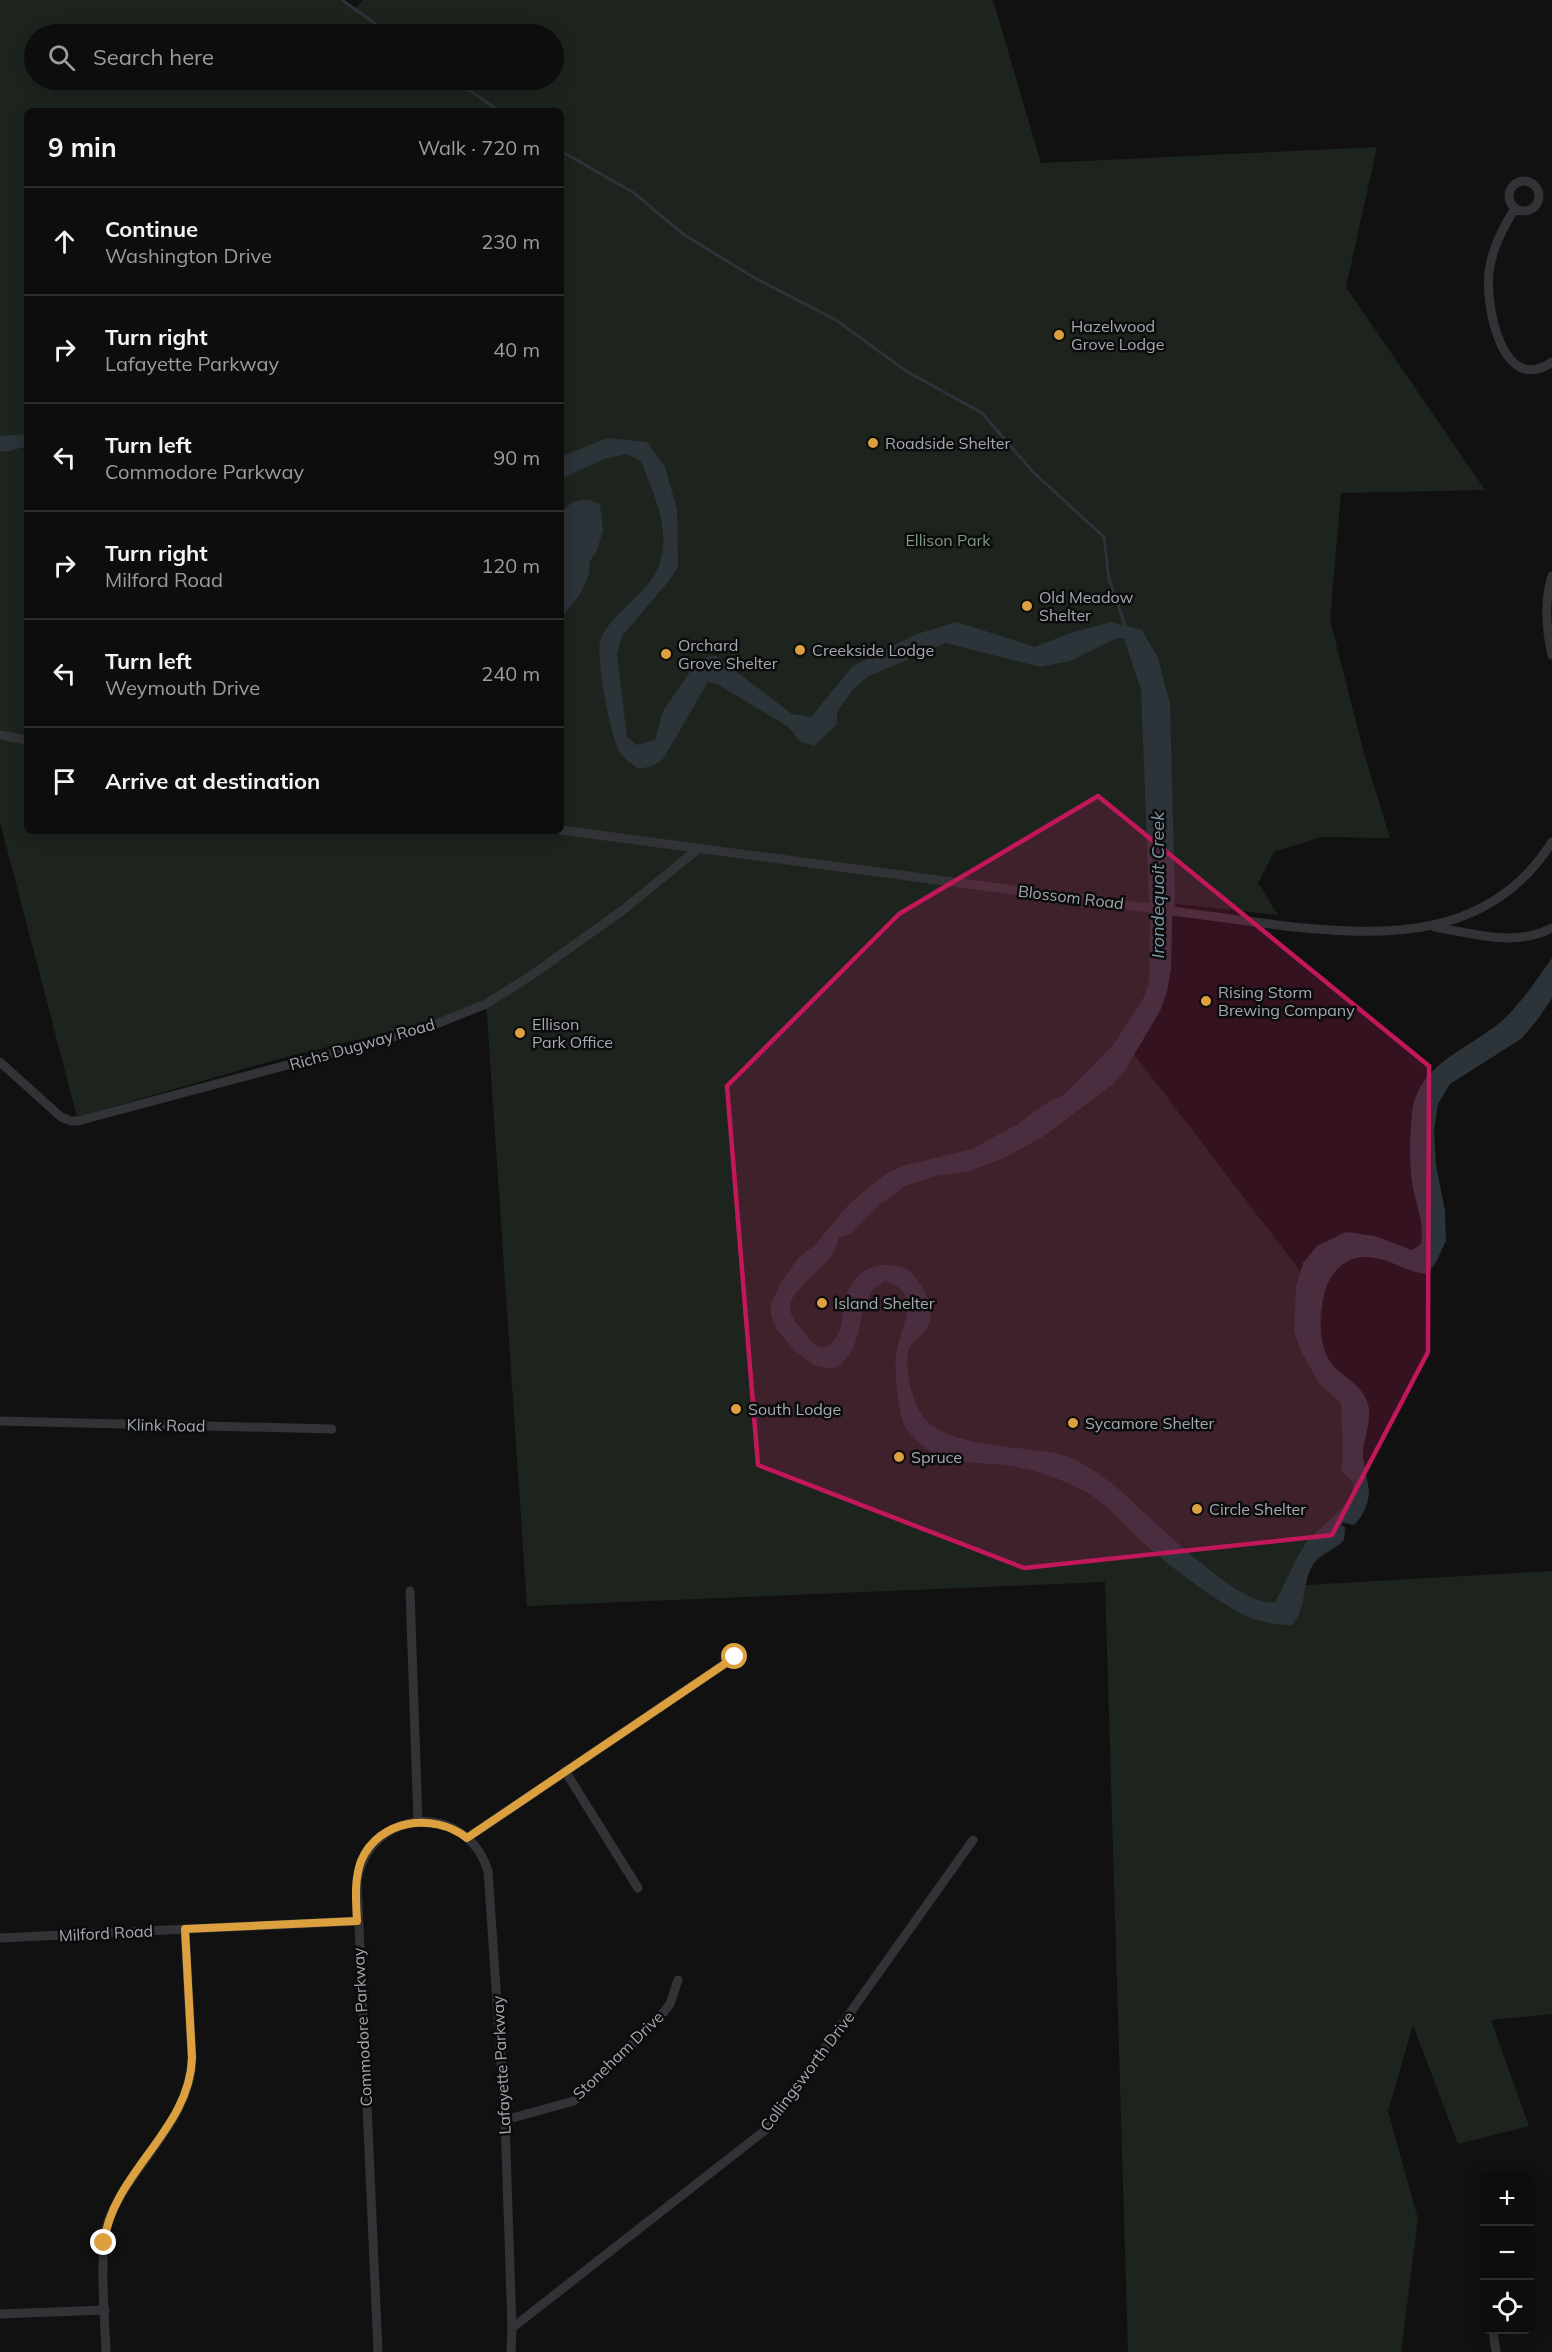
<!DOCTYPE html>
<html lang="en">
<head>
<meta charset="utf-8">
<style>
	body { margin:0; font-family:Mulish,sans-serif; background:#161617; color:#f1f3f6 }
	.controls { position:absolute; right:18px; bottom:18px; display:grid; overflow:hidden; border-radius:9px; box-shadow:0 3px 15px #0003 }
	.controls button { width:54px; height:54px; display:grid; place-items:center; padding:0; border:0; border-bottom:2px solid #2d2d2e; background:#0d0d0e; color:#f1f3f6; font:30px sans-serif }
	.stop { position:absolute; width:18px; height:18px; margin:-14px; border:4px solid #dca03e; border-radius:50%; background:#fff }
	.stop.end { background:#dca03e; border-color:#fff; box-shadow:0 2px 6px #0008 }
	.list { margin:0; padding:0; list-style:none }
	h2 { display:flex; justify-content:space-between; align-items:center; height:78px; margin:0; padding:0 24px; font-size:26px }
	h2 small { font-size:20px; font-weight:400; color:#9a9c9e }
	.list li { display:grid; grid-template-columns:39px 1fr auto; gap:18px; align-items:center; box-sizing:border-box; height:108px; padding:0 24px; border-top:2px solid #2d2d2e }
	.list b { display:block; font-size:22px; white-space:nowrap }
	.list p { margin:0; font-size:20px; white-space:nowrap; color:#9a9c9e }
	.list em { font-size:20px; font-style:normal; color:#9a9c9e }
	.icon { flex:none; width:33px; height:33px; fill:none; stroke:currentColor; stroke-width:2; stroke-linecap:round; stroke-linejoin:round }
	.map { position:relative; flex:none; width:1552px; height:2352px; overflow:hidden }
	.search { position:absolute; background:#0d0d0e; box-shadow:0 3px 15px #0003; left:24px; top:24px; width:540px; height:66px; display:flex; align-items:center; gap:15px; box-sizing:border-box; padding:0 21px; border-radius:33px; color:#9a9c9e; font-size:22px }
	.panel { position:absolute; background:#0d0d0e; box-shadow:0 3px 15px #0003; left:24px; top:108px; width:540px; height:726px; border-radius:9px }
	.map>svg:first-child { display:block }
	.green { fill:#1d241e; fill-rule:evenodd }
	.water { fill:#2c3339 }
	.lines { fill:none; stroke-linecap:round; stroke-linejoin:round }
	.stream { stroke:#2c3339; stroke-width:3 }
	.minor { stroke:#323336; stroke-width:9 }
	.route { stroke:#dca03e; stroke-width:8 }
	.marked { fill:#c2185b; fill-opacity:0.2; stroke:#c2185b; stroke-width:4.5; stroke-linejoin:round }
	.poi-dot { fill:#dca03e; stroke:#0c0c0d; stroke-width:2 }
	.labels { text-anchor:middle; stroke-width:5; stroke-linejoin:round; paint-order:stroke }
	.poi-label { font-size:16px; fill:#a3a8b1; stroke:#0c0c0d; text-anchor:start }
	.park-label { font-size:16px; fill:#7c9a7d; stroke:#0c0c0d }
	.street-label { font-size:16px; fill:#a3a8b1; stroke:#0c0c0d }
	.water-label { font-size:18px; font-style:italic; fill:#7e97a9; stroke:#0c0c0d }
</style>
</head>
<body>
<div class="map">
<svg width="1552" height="2352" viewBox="0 0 1552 2352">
	<rect width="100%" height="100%" fill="#111112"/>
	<path class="green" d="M0 0H342L354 10 363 0H993L1041 163 1377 147 1346 287 1485 490 1341 493 1330 620 1364 753 1390 838 1321 837 1274 852 1258 883 1278 915 1176 904C1169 925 1173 947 1171 969 1167 1005 1150 1024 1134 1054L1301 1272 1324 1297C1320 1322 1316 1352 1338 1370 1348 1379 1360 1385 1366 1399 1375 1417 1362 1439 1363 1457 1364 1466 1369 1486 1369 1493 1368 1504 1362 1518 1354 1525L1343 1523 1341 1525 1345 1527 1344 1540C1326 1559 1312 1553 1306 1585L1552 1571V2014L1491 2020 1529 2126 1458 2144 1413 2025 1388 2111 1418 2219 1401 2352H1128L1105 1582 527 1606 486 1001 429 1022 275 1060 77 1117 0 822ZM34 34H554V80H34ZM27 111H561V831H27Z"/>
	<path class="water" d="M27 434V446L10 451H0V436Z
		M607 438 647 442 665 467 677 509 678 567 668 582 622 636 617 654 627 737 637 745 655 740 663 711 691 670 707 657 716 656 792 714 811 717 853 666 917 634 957 622 1035 647 1070 633 1111 622 1142 630 1158 658 1170 704 1175 897 1172 914 1171 968 1167 992 1160 1011 1124 1072 1113 1084 1041 1138 1004 1158 970 1171 936 1176 905 1186 879 1205 850 1234 839 1237C837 1243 836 1249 833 1254 823 1269 792 1289 790 1306 789 1316 799 1326 805 1333 811 1342 819 1352 829 1345 848 1332 839 1304 850 1287 857 1274 868 1266 882 1265 890 1265 901 1265 908 1270 923 1282 939 1313 926 1330 922 1336 914 1340 910 1346 902 1361 912 1401 922 1415 943 1447 1019 1446 1054 1453 1073 1456 1094 1470 1110 1482 1140 1505 1239 1611 1275 1602 1286 1584 1298 1550 1311 1537 1326 1522 1352 1505 1354 1483L1341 1470 1343 1456 1341 1403 1319 1384 1300 1349 1294 1331 1296 1287 1303 1263 1317 1246 1346 1232 1375 1236 1412 1250 1421 1244C1425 1222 1415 1203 1412 1182 1409 1160 1410 1134 1412 1113 1419 1058 1478 1048 1511 1012 1526 996 1539 976 1552 958V998L1538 1019 1521 1039 1450 1084 1438 1104 1434 1131 1436 1165 1445 1211 1446 1241 1435 1264 1427 1274C1406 1272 1387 1257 1366 1257 1321 1257 1312 1323 1327 1356 1335 1374 1357 1380 1366 1399 1375 1417 1362 1439 1363 1457 1364 1466 1369 1486 1369 1493 1368 1504 1362 1518 1354 1525L1343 1522 1341 1525 1345 1527 1344 1540C1336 1549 1324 1551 1317 1559 1300 1577 1309 1607 1292 1625 1280 1625 1268 1623 1256 1620 1230 1612 1169 1566 1147 1546 1125 1527 1106 1501 1078 1488 1056 1477 1030 1468 1005 1465 969 1461 939 1467 913 1436 909 1432 904 1427 903 1422 898 1404 894 1372 896 1354 900 1327 925 1293 885 1281 849 1299 872 1349 833 1369L814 1365 796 1352 777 1330 771 1315V1303L780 1284 799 1257 814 1246 850 1203 887 1173 906 1165 972 1149 1018 1124 1045 1104 1065 1094 1114 1044 1144 997 1149 982 1150 921 1141 690 1124 638H1117L1070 661 1040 667 946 643 869 676 854 688 837 712V724L814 746 800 741 787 726 717 684 708 682 663 759 653 766 638 769C633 764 625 760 621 754 611 741 594 653 601 638 614 610 650 593 660 563 671 528 653 493 641 461L627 454 604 459 561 479V457Z
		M582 500H590L600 504 603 530 597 551 590 561 589 574 579 596 561 618V511L573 502Z"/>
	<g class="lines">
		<path class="stream" d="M342 0 390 34
			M455 80 499 111
			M561 151 634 193 683 234 753 277 836 320 906 371 982 413 1033 472 1104 537 1109 579 1125 625"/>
		<path class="minor" d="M1509 196a15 15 0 1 1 30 0a15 15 0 1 1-30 0Z
			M1515 208C1503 228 1492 248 1489 272 1485 305 1502 397 1552 362
			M1552 576C1544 602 1546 629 1552 655
			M0 735 27 740
			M561 830 1285 926C1387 937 1490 940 1552 842
			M1435 927C1473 934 1516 947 1552 928
			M0 1062 61 1117 71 1121H78L426 1028 486 1004 529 977 623 910 698 849
			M0 1421 332 1429
			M410 1591 418 1822
			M565 1771 638 1888
			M467 1838 735 1657
			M0 1938 357 1921
			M505 2120 574 2101 659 2018 670 2004 678 1980
			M0 2314 105 2310
			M512 2328 768 2128 973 1840
			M1493 2330 1496 2352
			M106 2352C105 2320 98 2247 109 2219 131 2164 191 2120 192 2058L185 1929
			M378 2352 357 1881C371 1806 466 1801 488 1871L505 2120 512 2328 511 2352"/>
	</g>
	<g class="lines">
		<path class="route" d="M104 2243C112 2173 190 2130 192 2058L185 1929 357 1921C356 1901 354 1880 361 1861 379 1819 433 1812 467 1838L735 1657"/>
	</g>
	<path class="marked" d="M1098 796 1429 1066 1428 1352 1332 1535 1024 1568 758 1465 727 1086 899 914Z"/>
	<g class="poi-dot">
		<circle cx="1059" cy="335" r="6"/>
		<circle cx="873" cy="443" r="6"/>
		<circle cx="1027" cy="606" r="6"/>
		<circle cx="800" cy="650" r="6"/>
		<circle cx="666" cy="654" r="6"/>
		<circle cx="1206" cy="1001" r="6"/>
		<circle cx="520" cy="1033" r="6"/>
		<circle cx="822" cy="1303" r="6"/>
		<circle cx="736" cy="1409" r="6"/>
		<circle cx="1073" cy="1423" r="6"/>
		<circle cx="899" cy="1457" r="6"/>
		<circle cx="1197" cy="1509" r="6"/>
	</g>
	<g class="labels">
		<g class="poi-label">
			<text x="1071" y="332">Hazelwood<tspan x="1071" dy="18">Grove Lodge</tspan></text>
			<text x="885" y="449">Roadside Shelter</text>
			<text x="1039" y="603">Old Meadow<tspan x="1039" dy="18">Shelter</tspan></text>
			<text x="678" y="651">Orchard<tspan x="678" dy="18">Grove Shelter</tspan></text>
			<text x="812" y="656">Creekside Lodge</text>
			<text x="1218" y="998">Rising Storm<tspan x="1218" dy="18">Brewing Company</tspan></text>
			<text x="532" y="1030">Ellison<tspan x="532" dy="18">Park Office</tspan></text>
			<text x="834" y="1309">Island Shelter</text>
			<text x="748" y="1415">South Lodge</text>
			<text x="1085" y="1429">Sycamore Shelter</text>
			<text x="911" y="1463">Spruce</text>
			<text x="1209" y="1515">Circle Shelter</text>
		</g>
		<g class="park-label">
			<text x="948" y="546">Ellison Park</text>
		</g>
		<g class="street-label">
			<text transform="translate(1071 897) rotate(7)" y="6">Blossom Road</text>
			<text transform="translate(362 1044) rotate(-16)" y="6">Richs Dugway Road</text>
			<text transform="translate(166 1425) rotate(1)" y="6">Klink Road</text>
			<text transform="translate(106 1933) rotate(-3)" y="6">Milford Road</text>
			<text transform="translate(362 2027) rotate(-93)" y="6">Commodore Parkway</text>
			<text transform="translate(618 2055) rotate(-44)" y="6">Stoneham Drive</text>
			<text transform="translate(501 2065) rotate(-93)" y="6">Lafayette Parkway</text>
			<text transform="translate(807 2071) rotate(-53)" y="6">Collingsworth Drive</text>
		</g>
		<g class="water-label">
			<text transform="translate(1158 885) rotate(-90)" y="6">Irondequoit Creek</text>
		</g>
	</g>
</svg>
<div class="controls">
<button>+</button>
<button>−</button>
<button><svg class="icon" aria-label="locate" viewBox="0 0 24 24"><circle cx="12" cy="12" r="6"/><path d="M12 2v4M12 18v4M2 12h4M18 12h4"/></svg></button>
</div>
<div class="stop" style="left:735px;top:1657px"></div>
<div class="stop end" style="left:104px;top:2243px"></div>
<div class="search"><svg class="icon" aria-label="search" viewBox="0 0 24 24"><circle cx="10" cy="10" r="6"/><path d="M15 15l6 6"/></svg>Search here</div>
<section class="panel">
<h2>9 min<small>Walk · 720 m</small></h2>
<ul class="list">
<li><svg class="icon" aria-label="ahead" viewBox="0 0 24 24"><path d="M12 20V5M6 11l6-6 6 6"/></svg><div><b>Continue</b><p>Washington Drive</p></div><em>230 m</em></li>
<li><svg class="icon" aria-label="right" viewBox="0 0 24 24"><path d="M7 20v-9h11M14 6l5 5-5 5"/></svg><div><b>Turn right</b><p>Lafayette Parkway</p></div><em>40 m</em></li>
<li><svg class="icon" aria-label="left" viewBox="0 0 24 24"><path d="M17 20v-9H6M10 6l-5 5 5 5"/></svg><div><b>Turn left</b><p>Commodore Parkway</p></div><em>90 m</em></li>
<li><svg class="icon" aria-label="right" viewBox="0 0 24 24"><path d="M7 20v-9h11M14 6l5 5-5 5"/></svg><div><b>Turn right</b><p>Milford Road</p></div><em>120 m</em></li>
<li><svg class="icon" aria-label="left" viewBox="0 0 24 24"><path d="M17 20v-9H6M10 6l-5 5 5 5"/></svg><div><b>Turn left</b><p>Weymouth Drive</p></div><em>240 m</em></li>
<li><svg class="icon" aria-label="arrive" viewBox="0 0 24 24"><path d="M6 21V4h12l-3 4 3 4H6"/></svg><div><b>Arrive at destination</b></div></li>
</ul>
</section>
</div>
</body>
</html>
